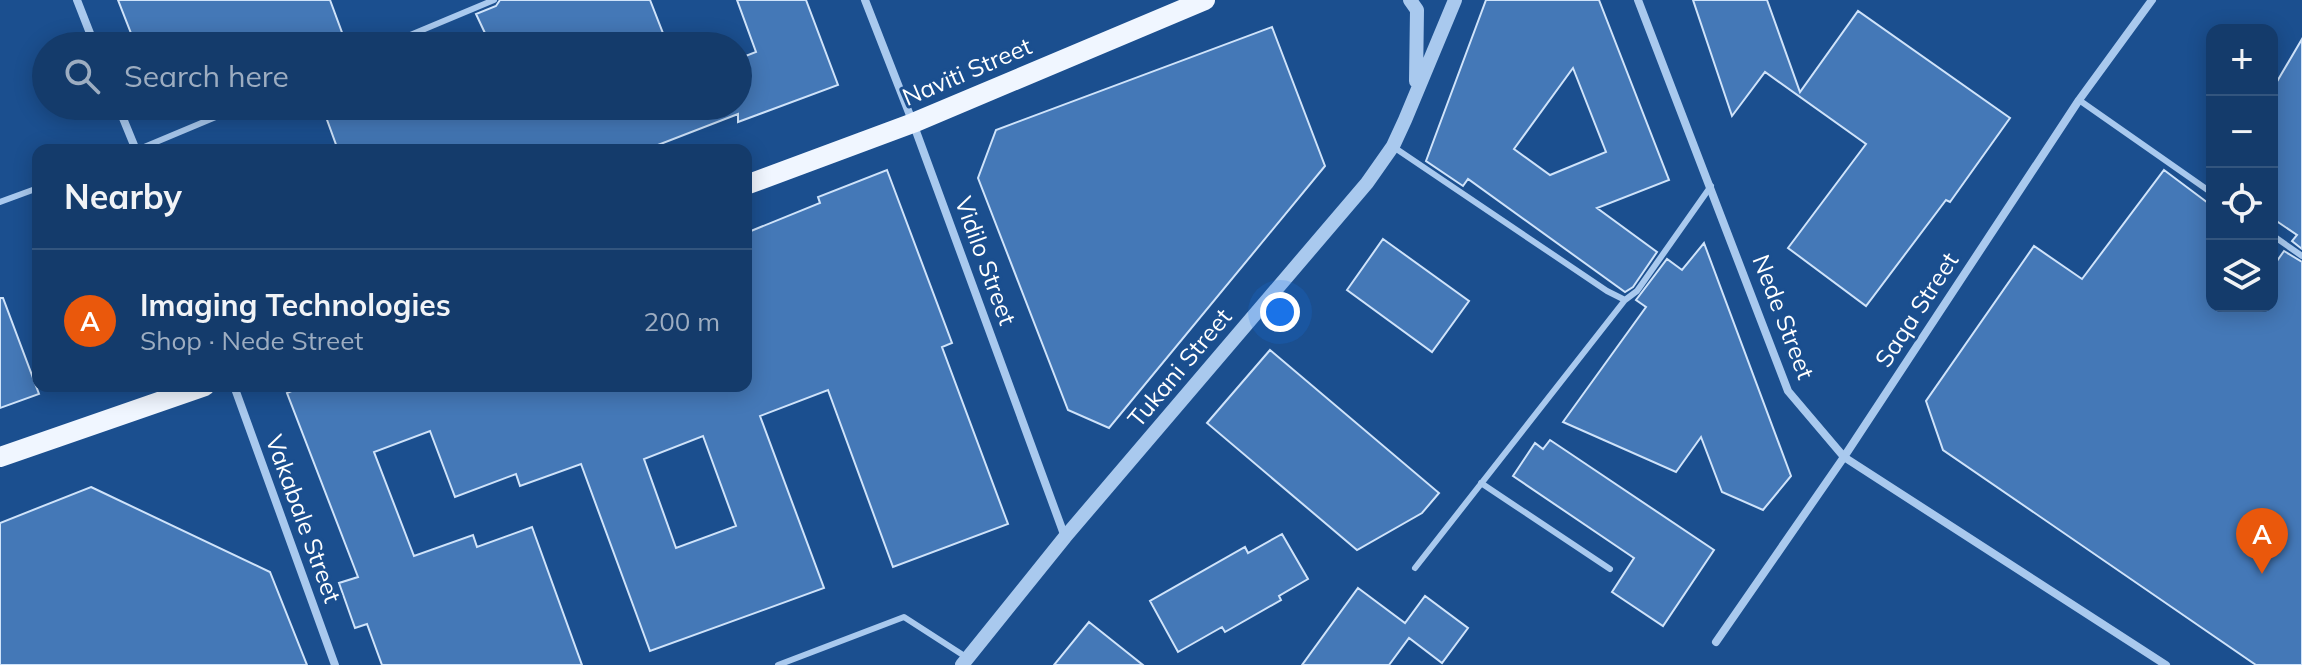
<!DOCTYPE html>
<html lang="en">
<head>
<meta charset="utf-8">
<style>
	body { margin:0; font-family:Mulish,sans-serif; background:#214673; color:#f1f3f6 }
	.controls { position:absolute; right:24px; top:24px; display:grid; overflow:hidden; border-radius:16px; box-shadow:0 4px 20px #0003 }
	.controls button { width:72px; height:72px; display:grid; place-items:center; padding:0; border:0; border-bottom:2px solid #33557e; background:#143b6b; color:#f1f3f6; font:40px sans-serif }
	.you { position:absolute; left:1280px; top:312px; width:28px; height:28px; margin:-20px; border:6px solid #fff; border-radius:50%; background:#1a73e8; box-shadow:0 0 0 12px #1a73e833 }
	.badge { display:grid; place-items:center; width:52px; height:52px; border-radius:50%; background:#ea580c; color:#fff; font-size:26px; font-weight:700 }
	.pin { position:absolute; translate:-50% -66px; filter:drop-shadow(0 2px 4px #0008) }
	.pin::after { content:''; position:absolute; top:42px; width:28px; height:24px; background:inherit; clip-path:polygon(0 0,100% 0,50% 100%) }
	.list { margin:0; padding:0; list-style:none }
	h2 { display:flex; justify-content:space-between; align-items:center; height:104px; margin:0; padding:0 32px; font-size:34px }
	h2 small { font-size:26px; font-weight:400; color:#9dadc1 }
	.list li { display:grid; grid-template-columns:52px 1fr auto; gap:24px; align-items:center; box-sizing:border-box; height:144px; padding:0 32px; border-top:2px solid #33557e }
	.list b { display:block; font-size:30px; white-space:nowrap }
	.list p { margin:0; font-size:26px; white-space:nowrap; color:#9dadc1 }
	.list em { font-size:26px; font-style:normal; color:#9dadc1 }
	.icon { flex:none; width:44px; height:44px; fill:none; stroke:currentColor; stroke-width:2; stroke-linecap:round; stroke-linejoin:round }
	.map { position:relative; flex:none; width:2302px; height:665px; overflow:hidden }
	.search { position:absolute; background:#143b6b; box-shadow:0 4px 20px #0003; left:32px; top:32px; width:720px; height:88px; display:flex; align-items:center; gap:20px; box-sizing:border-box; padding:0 28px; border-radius:44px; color:#9dadc1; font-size:30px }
	.panel { position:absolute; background:#143b6b; box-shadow:0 4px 20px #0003; left:32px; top:144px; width:720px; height:248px; border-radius:16px }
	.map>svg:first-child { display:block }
	.building { fill:#4478b7; stroke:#cfe3fa; stroke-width:2; fill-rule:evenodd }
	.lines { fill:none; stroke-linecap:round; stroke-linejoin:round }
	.service { stroke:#a9c9ee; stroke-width:6 }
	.minor { stroke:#a9c9ee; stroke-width:8 }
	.tertiary { stroke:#a9c9ee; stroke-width:14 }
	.primary { stroke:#f0f6ff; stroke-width:20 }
	.labels { text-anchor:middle; stroke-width:6; stroke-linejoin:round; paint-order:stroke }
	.street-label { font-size:24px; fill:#fff; stroke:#1b4f8f }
</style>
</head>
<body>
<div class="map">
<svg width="2302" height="665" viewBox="0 0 2302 665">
	<rect width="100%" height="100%" fill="#1b4f8f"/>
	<path class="building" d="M118 0H330L347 46H136Z
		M500 0H650L668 46H491L476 14 496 6Z
		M737 0H806L838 85 738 122V114L645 150H338L322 106H738V59L756 52Z
		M1486 0H1599L1669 180 1597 208 1657 252 1633 287 1625 292 1468 179 1463 186 1426 161ZM1573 68 1606 152 1550 175 1514 149Z
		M1693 0H1767L1800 92 1858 11 2010 118 1950 202 1946 200 1866 306 1788 248 1866 144 1765 72 1732 116Z
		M1272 27 1325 166 1109 428 1068 410 978 178 996 130Z
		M2302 39V249L2292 241 2297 235 2272 218V90Z
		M887 170 952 343 942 347 1008 524 893 567 828 390 760 416 824 588 650 651 581 464 520 486 516 474 455 497 430 431 374 452 414 556 473 535 477 547 532 527 582 665H382L367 624 355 628 339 583 358 577 287 393 303 386H746V233L820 203 818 197ZM703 436 736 526 676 548 644 459Z
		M2164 170 2212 206V306H2272V268L2284 251 2302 262V665H2256L1943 450 1926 401 2034 246 2082 279Z
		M1383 239 1469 301 1432 352 1347 290Z
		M1704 243 1791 476 1763 510 1722 492 1701 437 1676 472 1563 422 1646 307 1636 300 1667 259 1682 270Z
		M0 298H3L39 394 0 408Z
		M1270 350 1439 493 1422 513 1357 550 1207 423Z
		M1550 440 1714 550 1663 626 1612 592 1634 558 1513 476 1535 443 1543 449Z
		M91 487 270 572 307 665H0V523Z
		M1282 534 1308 579 1279 596 1281 600 1225 632 1222 627 1178 652 1150 601 1245 547 1248 553Z
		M1358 588 1405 623 1425 596 1468 628 1442 663 1409 638 1389 665H1302Z
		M1089 622 1143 665H1054Z"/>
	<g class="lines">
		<path class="service" d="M384 46 494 0
			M2079 100 2212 193
			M1395 148 1607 291 1625 300
			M137 150 242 106
			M0 202 38 188
			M2272 235 2302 256
			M1481 483 1610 569
			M1415 568 1625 300 1637 291 1711 186
			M778 665 904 617 966 657"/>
		<path class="minor" d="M77 0 95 46
			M865 0 913 123 1065 537
			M1638 0 1788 391 1844 457 2166 665
			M118 106 136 150
			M234 386 335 665
			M1716 642 1844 457 2079 100 2152 0"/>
		<path class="tertiary" d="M1410 0 1417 10 1416 81
			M962 665 1065 537 1367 183 1393 146 1405 120 1455 0"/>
		<path class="primary" d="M746 185 913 123 1205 0
			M0 457 205 386"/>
	</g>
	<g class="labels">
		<g class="street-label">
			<text transform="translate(967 72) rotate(-23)" y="8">Naviti Street</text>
			<text transform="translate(985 261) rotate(70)" y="8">Vidilo Street</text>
			<text transform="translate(1917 310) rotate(-57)" y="8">Saqa Street</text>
			<text transform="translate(1783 317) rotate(69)" y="8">Nede Street</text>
			<text transform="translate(1180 368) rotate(-50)" y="8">Tukani Street</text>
			<text transform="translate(303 519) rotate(70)" y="8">Vakabale Street</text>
		</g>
	</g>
</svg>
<div class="controls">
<button>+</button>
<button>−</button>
<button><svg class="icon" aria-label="locate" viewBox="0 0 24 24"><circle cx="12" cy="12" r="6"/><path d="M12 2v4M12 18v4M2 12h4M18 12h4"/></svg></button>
<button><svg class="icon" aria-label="layers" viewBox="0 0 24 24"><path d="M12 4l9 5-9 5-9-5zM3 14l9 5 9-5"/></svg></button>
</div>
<div class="you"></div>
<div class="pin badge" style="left:2262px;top:574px">A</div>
<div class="search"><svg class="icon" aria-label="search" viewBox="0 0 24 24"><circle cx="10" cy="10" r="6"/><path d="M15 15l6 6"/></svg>Search here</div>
<section class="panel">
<h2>Nearby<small></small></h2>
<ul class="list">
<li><span class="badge">A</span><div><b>Imaging Technologies</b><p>Shop · Nede Street</p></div><em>200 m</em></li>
</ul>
</section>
</div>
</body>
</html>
